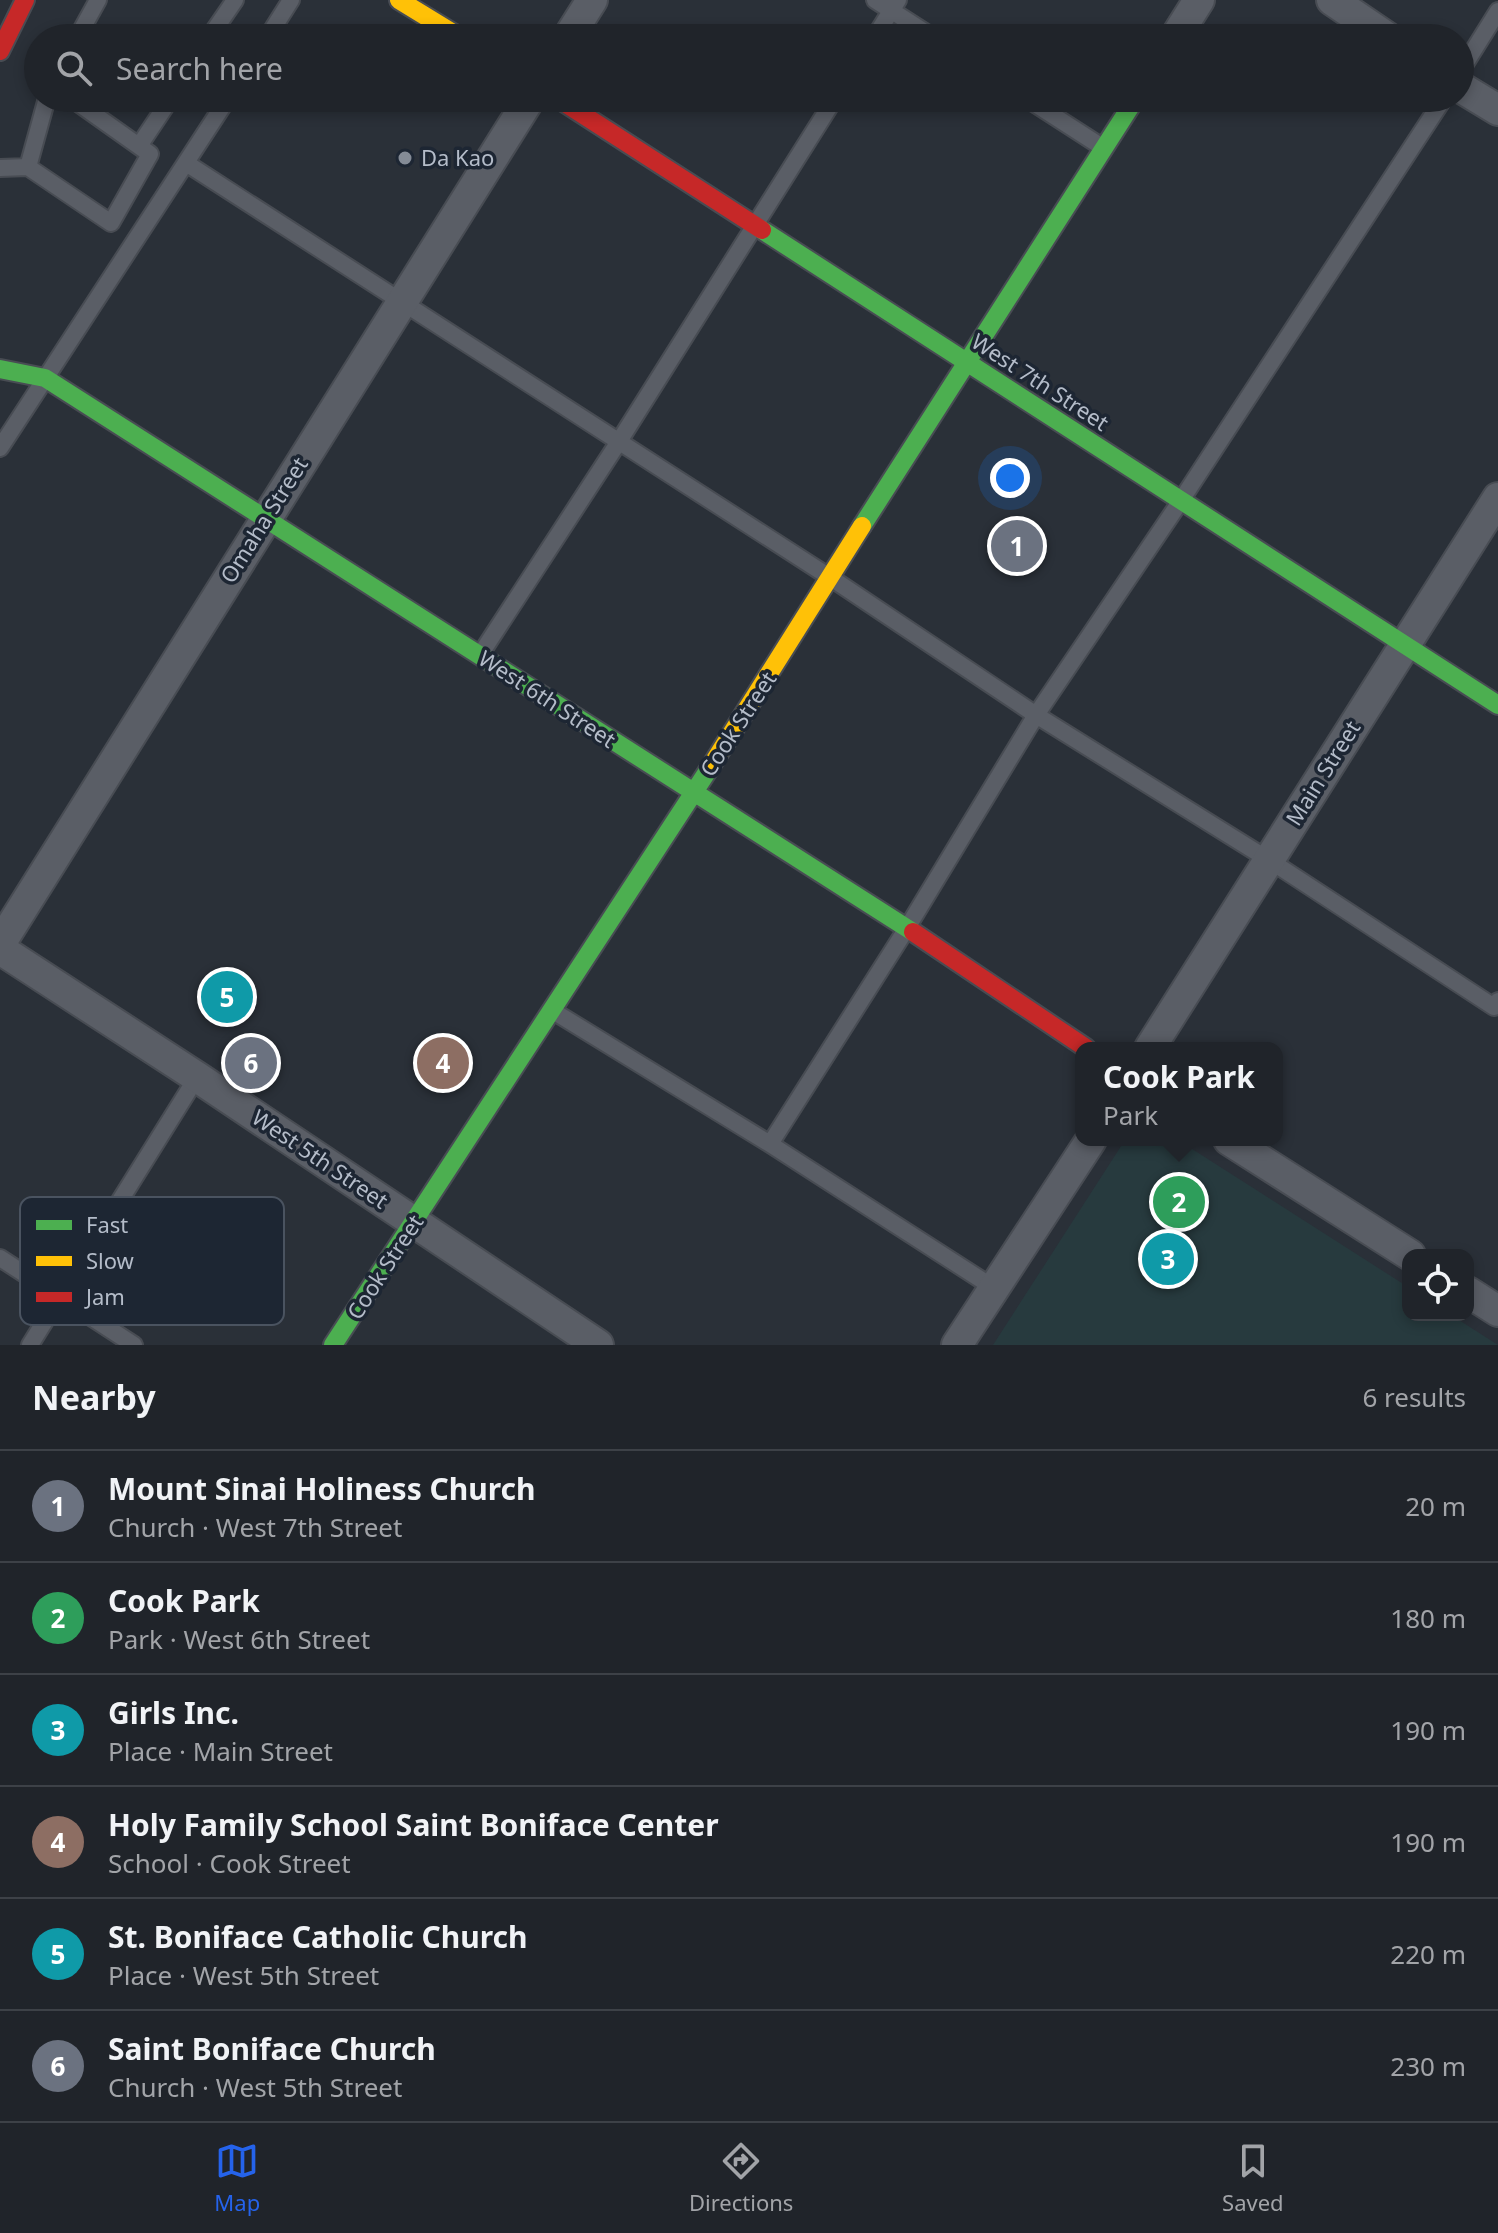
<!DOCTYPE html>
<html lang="en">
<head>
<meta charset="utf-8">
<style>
	body { margin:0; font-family:"Noto Sans",sans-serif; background:#282c32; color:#f1f3f6 }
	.controls { position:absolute; right:24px; bottom:24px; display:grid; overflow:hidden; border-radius:16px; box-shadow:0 4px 12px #0003 }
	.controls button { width:72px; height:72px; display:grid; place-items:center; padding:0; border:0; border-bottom:2px solid #3d4147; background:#20242a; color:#f1f3f6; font:40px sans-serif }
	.you { position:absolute; left:1010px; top:478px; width:28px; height:28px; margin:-20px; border:6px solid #fff; border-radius:50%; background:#1a73e8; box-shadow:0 0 0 12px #1a73e833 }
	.badge { display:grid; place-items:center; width:52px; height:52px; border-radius:50%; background:#2563eb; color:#fff; font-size:26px; font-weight:700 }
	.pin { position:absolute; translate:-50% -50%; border:4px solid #fff; box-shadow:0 2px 8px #0006 }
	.popup { position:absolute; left:1075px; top:1042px; width:208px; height:104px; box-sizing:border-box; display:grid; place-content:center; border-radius:16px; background:#20242a; filter:drop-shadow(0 2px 6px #0005); font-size:26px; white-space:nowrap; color:#a2a4a8 }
	.popup b { font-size:30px; color:#f1f3f6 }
	.popup::after { content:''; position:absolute; left:50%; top:100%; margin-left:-16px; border:16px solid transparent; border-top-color:#20242a }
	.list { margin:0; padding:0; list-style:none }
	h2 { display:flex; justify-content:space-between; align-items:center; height:104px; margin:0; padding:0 32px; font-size:34px }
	h2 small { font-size:26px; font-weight:400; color:#a2a4a8 }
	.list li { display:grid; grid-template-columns:52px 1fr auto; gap:24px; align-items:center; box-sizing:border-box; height:112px; padding:0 32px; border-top:2px solid #3d4147 }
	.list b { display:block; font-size:30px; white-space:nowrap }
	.list p { margin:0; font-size:26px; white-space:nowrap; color:#a2a4a8 }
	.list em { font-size:26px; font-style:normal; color:#a2a4a8 }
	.icon { flex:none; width:44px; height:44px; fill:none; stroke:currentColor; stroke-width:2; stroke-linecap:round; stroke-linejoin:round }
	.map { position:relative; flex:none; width:1498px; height:1345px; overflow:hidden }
	.search { position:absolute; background:#20242a; box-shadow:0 4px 12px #0003; left:24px; right:24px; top:24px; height:88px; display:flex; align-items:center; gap:20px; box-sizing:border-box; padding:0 28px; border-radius:44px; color:#a2a4a8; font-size:30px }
	.sheet { height:776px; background:#20242a }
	nav { display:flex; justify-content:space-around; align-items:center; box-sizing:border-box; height:112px; border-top:2px solid #3d4147; background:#20242a; font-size:22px; color:#a2a4a8 }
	nav a { display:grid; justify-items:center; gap:4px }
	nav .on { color:#2563eb }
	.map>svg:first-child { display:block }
	.green { fill:#273a3e }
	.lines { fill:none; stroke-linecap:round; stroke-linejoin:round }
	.lane-casing { stroke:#484c53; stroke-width:20 }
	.street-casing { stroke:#484c53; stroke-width:34 }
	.fast-casing { stroke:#484c53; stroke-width:22 }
	.slow-casing { stroke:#484c53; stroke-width:22 }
	.jam-casing { stroke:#484c53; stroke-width:22 }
	.lane { stroke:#5a5e66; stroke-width:16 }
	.street { stroke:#5a5e66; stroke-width:30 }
	.fast { stroke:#4caf50; stroke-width:18 }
	.slow { stroke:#ffc107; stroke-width:18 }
	.jam { stroke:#c62828; stroke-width:18 }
	.poi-dot { fill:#848b96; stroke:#1d2633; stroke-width:3 }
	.labels { text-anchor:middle; stroke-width:7; stroke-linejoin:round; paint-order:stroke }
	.poi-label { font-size:22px; fill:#b4bcc9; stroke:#1d2633; text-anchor:start }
	.street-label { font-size:22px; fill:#b4bcc9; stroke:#1d2633 }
	.key { fill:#1d2633; stroke:#4a5360; stroke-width:2 }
	.key-label { font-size:22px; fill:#b4bcc9 }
</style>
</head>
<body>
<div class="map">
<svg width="1498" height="1345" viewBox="0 0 1498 1345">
	<rect width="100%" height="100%" fill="#2a3038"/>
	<path class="green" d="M1125 1140H1178L1408 1287V1315H1451L1498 1345H993Z"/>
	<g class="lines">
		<defs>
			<path id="lane" d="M875 0 934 38
				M77 38 98 0
				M209 38 235 0
				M267 38 291 0
				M874 38 898 0
				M1460 72 1498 11
				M47 98 28 167 111 223 150 154 71 98
				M1026 98 1102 147
				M139 146 171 98
				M186 163 831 578 1036 715 1269 860 1494 1007 1498 1001
				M0 168 28 167
				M0 448 228 98
				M480 655 618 443 835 98
				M553 1011 770 1144 994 1288
				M770 1144 907 928 1036 715 1180 502 1444 98
				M0 1258 134 1345
				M30 1345 197 1077"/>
			<path id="street" d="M1332 0 1388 38
				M568 38 592 0
				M1175 38 1199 0
				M1460 87 1498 110
				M0 944 530 98
				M0 949 197 1077 598 1345
				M1150 1048 1498 498
				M1229 1140 1410 1255
				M1468 1292 1498 1311
				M957 1345 1091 1140"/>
			<path id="fast" d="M762 230 1498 705
				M0 369 45 378 913 932
				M862 526 1136 98
				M333 1345 711 766"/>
			<path id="slow" d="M399 0 461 38
				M711 766 862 526"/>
			<path id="jam" d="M0 51 25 0
				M557 98 762 230
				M913 932 1086 1048"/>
		</defs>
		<use href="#lane" class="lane-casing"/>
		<use href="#street" class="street-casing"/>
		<use href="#fast" class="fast-casing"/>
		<use href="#slow" class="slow-casing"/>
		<use href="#jam" class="jam-casing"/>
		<use href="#lane" class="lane"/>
		<use href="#street" class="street"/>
		<use href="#fast" class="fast"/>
		<use href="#slow" class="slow"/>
		<use href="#jam" class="jam"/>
	</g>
	<circle class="poi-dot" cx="405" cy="158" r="8"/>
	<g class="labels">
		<g class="poi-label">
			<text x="421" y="166">Da Kao</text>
		</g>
		<g class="street-label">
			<text transform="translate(1040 382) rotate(33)" y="8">West 7th Street</text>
			<text transform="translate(264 520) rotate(-58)" y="8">Omaha Street</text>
			<text transform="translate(547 699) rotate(33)" y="8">West 6th Street</text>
			<text transform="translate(738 724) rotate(-57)" y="8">Cook Street</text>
			<text transform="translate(1323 773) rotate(-58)" y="8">Main Street</text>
			<text transform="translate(320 1159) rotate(34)" y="8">West 5th Street</text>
			<text transform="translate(385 1267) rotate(-57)" y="8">Cook Street</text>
		</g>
	</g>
	<rect x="20" y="1197" width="264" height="128" rx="12" class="key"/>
	<rect x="36" y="1220" width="36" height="10" fill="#4caf50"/>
	<rect x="36" y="1256" width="36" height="10" fill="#ffc107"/>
	<rect x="36" y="1292" width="36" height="10" fill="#c62828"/>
	<g class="key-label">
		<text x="86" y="1233">Fast</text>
		<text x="86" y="1269">Slow</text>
		<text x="86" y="1305">Jam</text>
	</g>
</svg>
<div class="controls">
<button><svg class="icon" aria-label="locate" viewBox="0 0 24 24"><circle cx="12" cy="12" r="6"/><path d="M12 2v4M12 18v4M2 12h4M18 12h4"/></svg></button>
</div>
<div class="you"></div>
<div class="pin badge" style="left:1017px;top:546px;background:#6b7280">1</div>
<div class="pin badge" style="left:1179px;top:1202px;background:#2e9e5b">2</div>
<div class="popup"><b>Cook Park</b>Park</div>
<div class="pin badge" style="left:1168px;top:1259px;background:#0f9aa8">3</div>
<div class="pin badge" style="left:443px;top:1063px;background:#8d6e63">4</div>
<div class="pin badge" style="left:227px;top:997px;background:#0f9aa8">5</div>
<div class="pin badge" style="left:251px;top:1063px;background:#6b7280">6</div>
<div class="search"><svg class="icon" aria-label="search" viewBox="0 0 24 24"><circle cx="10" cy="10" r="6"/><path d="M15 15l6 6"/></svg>Search here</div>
</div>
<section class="sheet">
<h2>Nearby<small>6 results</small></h2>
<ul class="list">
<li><span class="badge" style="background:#6b7280">1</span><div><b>Mount Sinai Holiness Church</b><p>Church · West 7th Street</p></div><em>20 m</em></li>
<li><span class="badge" style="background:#2e9e5b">2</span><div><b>Cook Park</b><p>Park · West 6th Street</p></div><em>180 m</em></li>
<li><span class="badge" style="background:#0f9aa8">3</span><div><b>Girls Inc.</b><p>Place · Main Street</p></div><em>190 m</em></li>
<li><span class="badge" style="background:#8d6e63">4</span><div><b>Holy Family School Saint Boniface Center</b><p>School · Cook Street</p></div><em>190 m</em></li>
<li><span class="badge" style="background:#0f9aa8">5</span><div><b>St. Boniface Catholic Church</b><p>Place · West 5th Street</p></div><em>220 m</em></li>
<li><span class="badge" style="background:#6b7280">6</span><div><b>Saint Boniface Church</b><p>Church · West 5th Street</p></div><em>230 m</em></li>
</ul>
</section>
<nav>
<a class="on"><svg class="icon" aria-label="map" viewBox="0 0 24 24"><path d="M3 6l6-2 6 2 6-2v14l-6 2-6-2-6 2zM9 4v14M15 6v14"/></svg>Map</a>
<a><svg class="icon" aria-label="directions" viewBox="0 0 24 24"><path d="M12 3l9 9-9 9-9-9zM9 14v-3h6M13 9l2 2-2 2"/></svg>Directions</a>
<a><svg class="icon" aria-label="saved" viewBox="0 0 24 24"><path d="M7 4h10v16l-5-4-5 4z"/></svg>Saved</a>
</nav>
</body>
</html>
